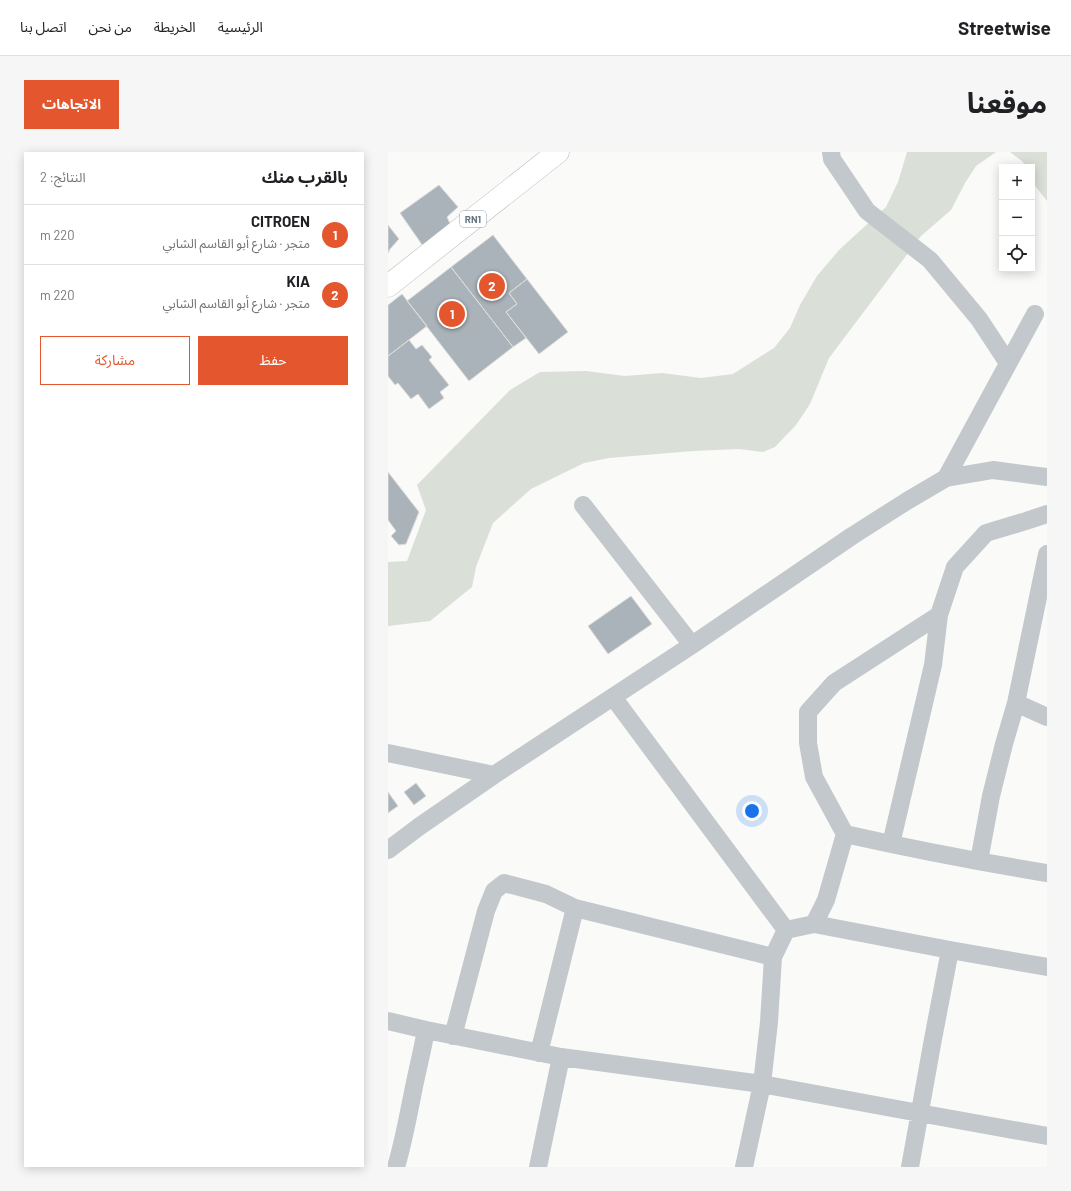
<!DOCTYPE html>
<html lang="ar">
<head>
<meta charset="utf-8">
<style>
	body { margin:0; font-family:Barlow,"Noto Sans Arabic",sans-serif; background:#f6f6f6; color:#202124; direction:rtl }
	.controls { position:absolute; right:12px; top:12px; display:grid; overflow:hidden; border-radius:0px; box-shadow:0 2px 10px #0003 }
	.controls button { width:36px; height:36px; display:grid; place-items:center; padding:0; border:0; border-bottom:1px solid #e0e0e0; background:#fff; color:#202124; font:20px sans-serif }
	.you { position:absolute; left:364px; top:659px; width:14px; height:14px; margin:-10px; border:3px solid #fff; border-radius:50%; background:#1a73e8; box-shadow:0 0 0 6px #1a73e833 }
	.badge { display:grid; place-items:center; width:26px; height:26px; border-radius:50%; background:#e4572e; color:#fff; font-size:13px; font-weight:700 }
	.pin { position:absolute; translate:-50% -50%; border:2px solid #fff; box-shadow:0 1px 4px #0006 }
	.list { margin:0; padding:0; list-style:none }
	h2 { display:flex; justify-content:space-between; align-items:center; height:52px; margin:0; padding:0 16px; font-size:17px }
	h2 small { font-size:13px; font-weight:400; color:#757577 }
	.list li { display:grid; grid-template-columns:26px 1fr auto; gap:12px; align-items:center; box-sizing:border-box; height:60px; padding:0 16px; border-top:1px solid #e0e0e0 }
	.list b { display:block; font-size:15px; white-space:nowrap }
	.list p { margin:0; font-size:13px; white-space:nowrap; color:#757577 }
	.list em { font-size:13px; font-style:normal; color:#757577 }
	.actions { display:flex; gap:8px; padding:12px 16px }
	.actions a { flex:1; padding:9px 0; border:1px solid #e4572e; border-radius:0px; text-align:center; font-size:14px; color:#e4572e }
	.actions .main { background:#e4572e; color:#fff }
	.icon { flex:none; width:22px; height:22px; fill:none; stroke:currentColor; stroke-width:2; stroke-linecap:round; stroke-linejoin:round }
	.map { position:relative; flex:none; width:659px; height:1015px; overflow:hidden; direction:ltr; border-radius:0px }
	header { display:flex; align-items:center; gap:24px; box-sizing:border-box; height:56px; padding:0 20px; background:#fff; border-bottom:1px solid #e0e0e0 }
	header strong { font-size:19px }
	nav { display:flex; gap:22px; margin-inline-start:auto; font-size:14px }
	.intro { display:flex; align-items:center; justify-content:space-between; box-sizing:border-box; height:96px; padding:0 24px }
	h1 { margin:0; font-size:28px }
	.button { padding:10px 18px; border-radius:0px; background:#e4572e; color:#fff; font-size:14px; font-weight:700 }
	main { display:flex; gap:24px; padding:0 24px }
	aside { flex:1; background:#fff; border-radius:0px; box-shadow:0 2px 10px #0003 }
	.map>svg:first-child { display:block }
	.green { fill:#dadfd7 }
	.building { fill:#aab3b9; stroke:#dcdcda }
	.lines { fill:none; stroke-linecap:round; stroke-linejoin:round }
	.major-casing { stroke:#b5babe; stroke-width:23 }
	.minor { stroke:#c3c8cc; stroke-width:18 }
	.major { stroke:#fff; stroke-width:22 }
	.labels { text-anchor:middle; stroke-width:4; stroke-linejoin:round; paint-order:stroke }
	.shield { fill:#fff; stroke:#939fa8; stroke-width:1 }
	.shield-label { font-size:10px; font-weight:bold; fill:#657683 }
</style>
</head>
<body>
<header>
<strong>Streetwise</strong>
<nav><a>الرئيسية</a><a>الخريطة</a><a>من نحن</a><a>اتصل بنا</a></nav>
</header>
<div class="intro"><h1>موقعنا</h1><a class="button">الاتجاهات</a></div>
<main>
<div class="map">
<svg width="659" height="1015" viewBox="0 0 659 1015">
	<rect width="100%" height="100%" fill="#fafaf8"/>
	<path class="green" d="M519 0H608L588 14 577 31 563 58 533 84 441 206 422 252 408 273 387 295 375 300 351 297 305 299 221 306 196 311 143 337 105 371 88 415 84 435 42 469 0 474V410L19 409 38 358 29 333 122 238 152 220 198 219 237 224 274 221 313 226 345 222 386 196 402 176 412 153 429 124 452 97 498 55 510 30Z
		M622 0H659V49L644 30V15H637L635 10Z"/>
	<path class="building" d="M51 33 70 55 59 65 64 76 37 97 12 61Z
		M0 73 11 87 2 97 0 101Z
		M105 83 139 127 121 141 129 152 118 160 138 186 125 195 63 115Z
		M63 115 125 195 81 229 19 149Z
		M139 127 180 180 151 202 118 160 129 152 121 141Z
		M14 142 39 174 0 204V153Z
		M21 188 28 197 34 193 44 205 41 208 61 233 52 240 56 246 41 257 30 242 23 247 10 231 7 233 0 224V204Z
		M0 320 31 360 18 392 11 393 3 384 8 379 0 368Z
		M243 444 264 472 220 502 200 474Z
		M28 631 38 644 26 653 16 640Z
		M0 640 10 654 0 661Z"/>
	<g class="lines">
		<defs>
			<path id="major" d="M0 134 170 0"/>
		</defs>
		<use href="#major" class="major-casing"/>
		<path class="minor" d="M443 0 444 7 479 59 542 108 591 167 620 211
			M558 326 647 162
			M195 353 304 493
			M225 545 398 778
			M628 551 659 402
			M0 601 106 623
			M457 682C524 697 591 710 659 721
			M503 692 545 513 551 463 567 415 598 381 638 369 659 362
			M0 698 32 674 106 623 304 493 464 384 519 349 558 326 605 318 659 325
			M591 709 603 644 616 592 628 551 659 565
			M426 772 438 748 457 682 426 625 420 591V560L446 531 551 463
			M398 778 426 772 562 798 659 815
			M0 869 38 878 173 905 374 932 531 961 659 984
			M65 884 98 759 106 739 116 731 158 742 187 756 385 805
			M151 901 187 756
			M8 1015C15 992 19 969 24 945 28 923 34 901 38 878
			M150 1015 173 905
			M356 1015 374 932 381 870 385 805 398 778
			M522 1015 545 887 562 798"/>
		<use href="#major" class="major"/>
	</g>
	<g class="labels">
		<rect class="shield" x="72" y="59" width="26" height="16" rx="3"/>
		<g class="shield-label">
			<text x="85" y="71">RN1</text>
		</g>
	</g>
</svg>
<div class="controls">
<button>+</button>
<button>−</button>
<button><svg class="icon" aria-label="locate" viewBox="0 0 24 24"><circle cx="12" cy="12" r="6"/><path d="M12 2v4M12 18v4M2 12h4M18 12h4"/></svg></button>
</div>
<div class="you"></div>
<div class="pin badge" style="left:64px;top:162px">1</div>
<div class="pin badge" style="left:104px;top:134px">2</div>
</div>
<aside>
<h2>بالقرب منك<small>النتائج: 2</small></h2>
<ul class="list">
<li><span class="badge">1</span><div><b>CITROEN</b><p>متجر · شارع أبو القاسم الشابي</p></div><em>220 m</em></li>
<li><span class="badge">2</span><div><b>KIA</b><p>متجر · شارع أبو القاسم الشابي</p></div><em>220 m</em></li>
</ul>
<div class="actions"><a class="main">حفظ</a><a>مشاركة</a></div>
</aside>
</main>
</body>
</html>
